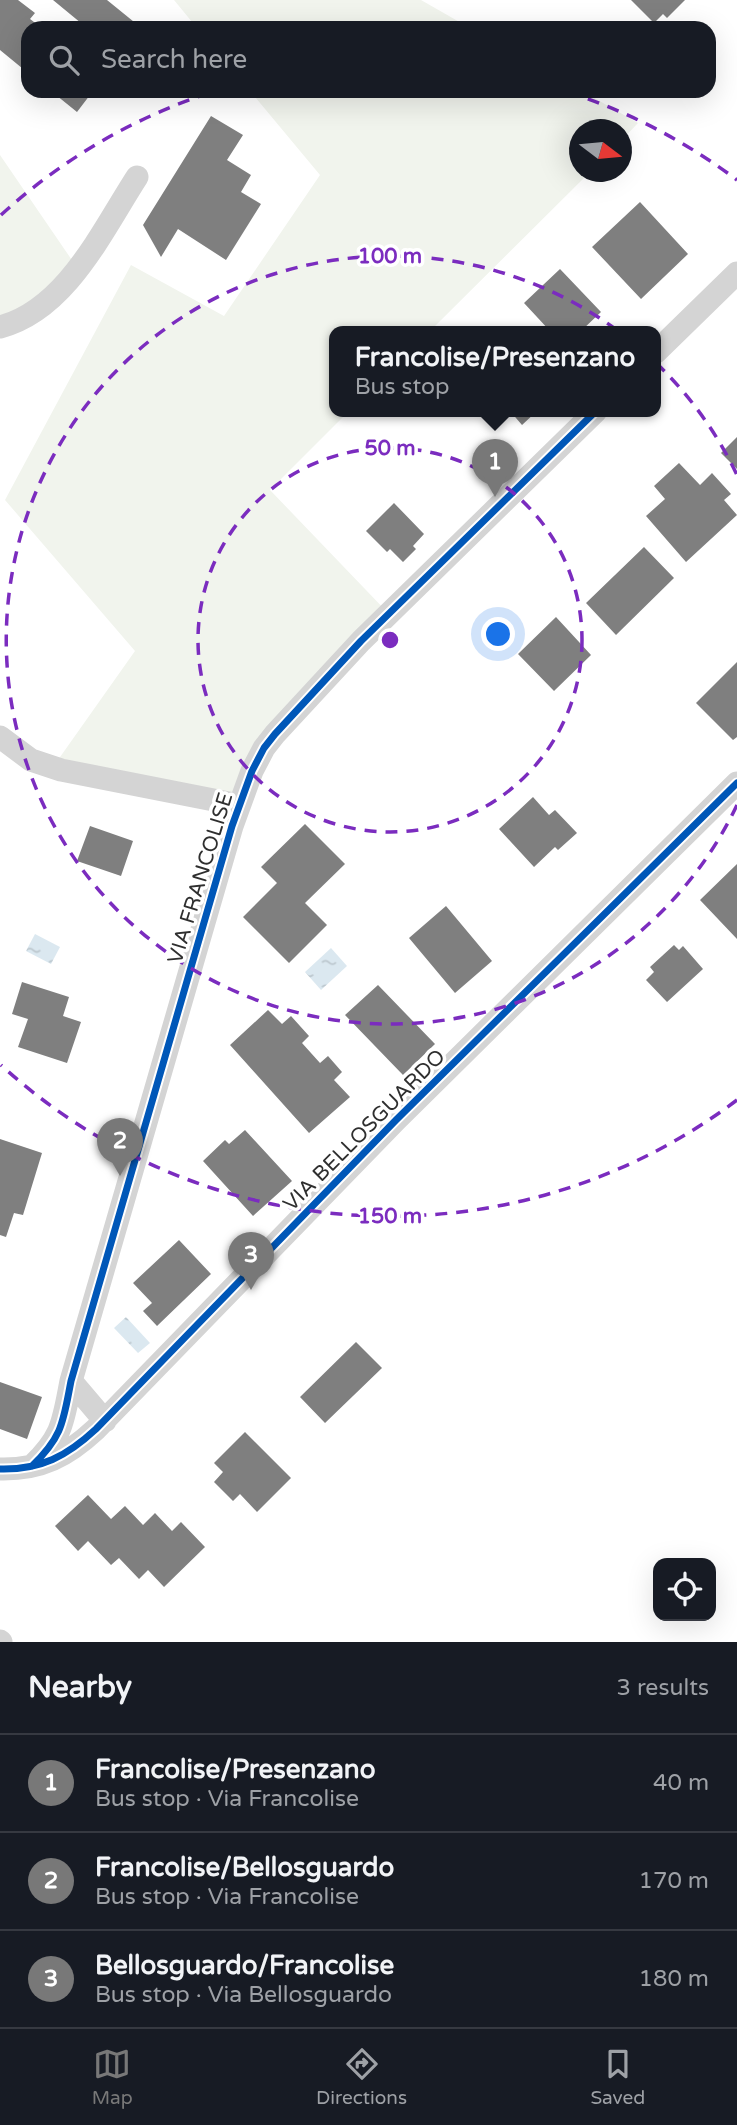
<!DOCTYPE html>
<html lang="en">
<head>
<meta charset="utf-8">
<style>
	body { margin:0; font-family:"Varela Round",sans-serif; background:#242831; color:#f1f3f6 }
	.controls { position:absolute; right:21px; bottom:21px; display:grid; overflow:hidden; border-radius:14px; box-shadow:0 7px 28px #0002 }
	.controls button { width:63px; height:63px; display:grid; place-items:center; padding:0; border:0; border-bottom:2px solid #363941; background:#171b24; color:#f1f3f6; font:35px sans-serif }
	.compass { position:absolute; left:569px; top:119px; width:63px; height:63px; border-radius:50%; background:#171b24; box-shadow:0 7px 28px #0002; rotate:106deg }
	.you { position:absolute; left:499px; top:635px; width:24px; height:24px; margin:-18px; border:5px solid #fff; border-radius:50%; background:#1a73e8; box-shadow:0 0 0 10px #1a73e833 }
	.badge { display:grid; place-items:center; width:46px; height:46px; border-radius:50%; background:#787878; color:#fff; font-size:23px; font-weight:700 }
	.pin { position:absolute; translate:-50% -58px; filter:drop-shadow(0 2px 4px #0008) }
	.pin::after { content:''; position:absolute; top:37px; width:24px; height:21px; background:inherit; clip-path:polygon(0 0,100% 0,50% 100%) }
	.popup { position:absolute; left:329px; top:326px; width:332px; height:91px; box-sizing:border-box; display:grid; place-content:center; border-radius:14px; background:#171b24; filter:drop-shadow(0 2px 5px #0005); font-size:23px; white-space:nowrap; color:#9ea1a6 }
	.popup b { font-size:26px; color:#f1f3f6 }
	.popup::after { content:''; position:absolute; left:50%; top:100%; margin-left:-14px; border:14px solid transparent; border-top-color:#171b24 }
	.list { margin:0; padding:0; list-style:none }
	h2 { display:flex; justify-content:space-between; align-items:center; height:91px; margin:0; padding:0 28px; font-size:30px }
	h2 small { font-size:23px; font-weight:400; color:#9ea1a6 }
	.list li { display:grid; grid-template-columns:46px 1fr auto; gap:21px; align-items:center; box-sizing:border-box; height:98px; padding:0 28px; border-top:2px solid #363941 }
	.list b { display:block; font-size:26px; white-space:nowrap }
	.list p { margin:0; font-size:23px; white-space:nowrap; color:#9ea1a6 }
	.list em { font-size:23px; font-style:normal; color:#9ea1a6 }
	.icon { flex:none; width:38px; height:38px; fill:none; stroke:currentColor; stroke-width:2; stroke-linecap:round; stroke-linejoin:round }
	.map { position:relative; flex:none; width:737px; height:1642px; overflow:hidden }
	.search { position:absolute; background:#171b24; box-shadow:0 7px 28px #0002; left:21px; right:21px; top:21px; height:77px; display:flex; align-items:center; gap:18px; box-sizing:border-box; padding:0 24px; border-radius:21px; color:#9ea1a6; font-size:26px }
	.sheet { height:385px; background:#171b24 }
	nav { display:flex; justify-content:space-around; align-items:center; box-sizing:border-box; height:98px; border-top:2px solid #363941; background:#171b24; font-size:19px; color:#9ea1a6 }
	nav a { display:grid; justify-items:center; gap:4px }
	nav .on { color:#787878 }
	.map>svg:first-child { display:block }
	.green { fill:#f1f4ed }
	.water { fill:url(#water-ripples) }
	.building { fill:#7f7f7f }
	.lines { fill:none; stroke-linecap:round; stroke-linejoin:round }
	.street { stroke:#d4d4d4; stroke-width:23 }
	.cycleway-casing { stroke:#fff; stroke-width:11 }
	.cycleway { stroke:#0057b8; stroke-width:7 }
	.ring { fill:none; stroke:#7b2cbf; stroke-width:3.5; stroke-dasharray:12 9 }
	.labels { text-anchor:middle; stroke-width:7; stroke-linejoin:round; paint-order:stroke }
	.street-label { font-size:21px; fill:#2f2f2f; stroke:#fff }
	.centre { fill:#7b2cbf; stroke:#fff; stroke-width:3.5 }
	.ring-label { font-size:21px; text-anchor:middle; font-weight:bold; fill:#7b2cbf; stroke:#fff; stroke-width:7; stroke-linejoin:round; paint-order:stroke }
</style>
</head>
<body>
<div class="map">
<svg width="737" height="1642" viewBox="0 0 737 1642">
	<defs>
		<pattern id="water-ripples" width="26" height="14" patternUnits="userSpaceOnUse" patternTransform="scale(1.75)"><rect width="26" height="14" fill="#dbe8f0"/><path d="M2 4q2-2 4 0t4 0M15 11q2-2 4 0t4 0" fill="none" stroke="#bcc7ce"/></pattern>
	</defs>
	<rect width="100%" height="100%" fill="#fff"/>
	<path class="green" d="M174 0H421L470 28H197Z
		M250 91H582L638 123 622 140V130H580V172H590L430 331H334V411H349L270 490 389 614 264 748 239 805 53 767 135 651 5 500 131 265 224 316 320 175Z
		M0 155 78 269 0 325Z"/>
	<path class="water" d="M35 934 60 947 51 964 26 951Z
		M331 948 347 966 321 990 305 972Z
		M126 1317 150 1343 138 1353 114 1328Z"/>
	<path class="building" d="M0 0H18L35 13 30 19 42 28H28V73L0 50Z
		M53 0H107L139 26 137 28H87Z
		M631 0H685L667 18 663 14 654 23Z
		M51 91H93L77 112Z
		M211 116 243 135 227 160 251 175 241 192 261 204 226 260 178 229 161 257 143 225Z
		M640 202 688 254 641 299 592 247Z
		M560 269 601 312 581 331H550L524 303Z
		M510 411H537L522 425Z
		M737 437V469L721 453Z
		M679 463 700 485 712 473 731 494 724 500 737 515 686 562 646 516 665 499 654 486Z
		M394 503 424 534 413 546 416 549 403 562 390 549 387 552 366 531Z
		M644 547 674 578 616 635 586 603Z
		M556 617 591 655 554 691 518 654Z
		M737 662V737L733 740 696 703Z
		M533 797 549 815 555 810 577 833 558 850 555 847 534 867 499 829Z
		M305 824 345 864 305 903 327 925 289 963 243 917 277 883 261 867Z
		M90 826 133 841 121 876 77 861Z
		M737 864V939L700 900Z
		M446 906 492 961 455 993 409 938Z
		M674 945 679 950 683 946 703 969 667 1002 646 980 654 972 650 967Z
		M22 982 69 997 63 1016 81 1022 67 1063 18 1047 28 1019 12 1014Z
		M378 985 435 1044 403 1075 345 1015Z
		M268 1010 282 1024 291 1016 309 1036 302 1043 320 1063 328 1056 342 1072 334 1080 350 1097 309 1133 230 1045Z
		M245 1130 292 1181 253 1216 203 1161 225 1140 229 1144Z
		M0 1139 42 1153 23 1215 14 1213 6 1237 0 1235Z
		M179 1240 211 1274 157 1326 143 1311 152 1303 133 1283Z
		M356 1342 382 1368 325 1423 300 1397Z
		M0 1382 42 1397 27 1439 0 1429Z
		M245 1432 291 1478 257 1512 240 1494 233 1501 214 1482 223 1472 214 1463Z
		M88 1495 111 1519 125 1506 143 1525 155 1513 172 1531 181 1522 205 1547 164 1587 148 1570 139 1579 119 1558 111 1565 88 1541 78 1551 55 1526Z"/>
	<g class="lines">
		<path class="street" d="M0 327C66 310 102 231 137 177
			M656 352 737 273
			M0 737 31 760 61 770 239 805
			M71 1381 105 1421
			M32 1466C63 1436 63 1422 71 1381L232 826 252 771 264 748 275 734 361 641 596 411
			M0 1469C41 1470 67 1456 96 1429L396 1120 737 783
			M0 1641 1 1642"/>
		<defs>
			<path id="cycleway" d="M32 1466C63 1436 63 1422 71 1381L232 826 252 771 264 748 275 734 361 641 596 411
				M0 1469C41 1470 67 1456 96 1429L396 1120 737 783"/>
		</defs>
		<use href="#cycleway" class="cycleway-casing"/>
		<use href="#cycleway" class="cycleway"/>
	</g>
	<g class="ring">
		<circle cx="390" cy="640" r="192"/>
		<path d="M737 805A384 384 0 1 1 737 475"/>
		<path d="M737 1100A576 576 0 0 1 1 1065M1 215A576 576 0 0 1 212 92M568 92A576 576 0 0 1 737 180"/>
	</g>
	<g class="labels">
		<g class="street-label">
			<text transform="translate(200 878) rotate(-73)" y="7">VIA FRANCOLISE</text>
			<text transform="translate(364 1130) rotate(-45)" y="7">VIA BELLOSGUARDO</text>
		</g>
	</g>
	<circle cx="390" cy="640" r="10" class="centre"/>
	<g class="ring-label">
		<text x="390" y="263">100 m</text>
		<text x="390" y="455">50 m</text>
		<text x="390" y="1223">150 m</text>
	</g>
</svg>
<div class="controls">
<button><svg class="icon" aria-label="locate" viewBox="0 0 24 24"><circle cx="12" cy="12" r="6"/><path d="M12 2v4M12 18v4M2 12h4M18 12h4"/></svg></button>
</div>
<svg class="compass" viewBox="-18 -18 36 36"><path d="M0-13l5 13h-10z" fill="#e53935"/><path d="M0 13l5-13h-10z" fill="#9ea1a6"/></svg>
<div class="you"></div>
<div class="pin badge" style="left:495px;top:497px">1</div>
<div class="popup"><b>Francolise/Presenzano</b>Bus stop</div>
<div class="pin badge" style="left:120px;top:1176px">2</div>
<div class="pin badge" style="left:251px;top:1290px">3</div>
<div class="search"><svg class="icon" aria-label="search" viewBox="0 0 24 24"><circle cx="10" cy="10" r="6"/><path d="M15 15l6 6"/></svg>Search here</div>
</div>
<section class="sheet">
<h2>Nearby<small>3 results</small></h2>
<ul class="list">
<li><span class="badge">1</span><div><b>Francolise/Presenzano</b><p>Bus stop · Via Francolise</p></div><em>40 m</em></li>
<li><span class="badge">2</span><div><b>Francolise/Bellosguardo</b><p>Bus stop · Via Francolise</p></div><em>170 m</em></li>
<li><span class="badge">3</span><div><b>Bellosguardo/Francolise</b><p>Bus stop · Via Bellosguardo</p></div><em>180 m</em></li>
</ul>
</section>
<nav>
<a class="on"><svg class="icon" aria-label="map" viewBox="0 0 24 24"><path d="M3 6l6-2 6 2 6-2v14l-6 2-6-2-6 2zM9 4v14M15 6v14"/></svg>Map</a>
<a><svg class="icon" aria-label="directions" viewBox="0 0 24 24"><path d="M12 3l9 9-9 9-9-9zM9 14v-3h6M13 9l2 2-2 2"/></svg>Directions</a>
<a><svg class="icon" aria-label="saved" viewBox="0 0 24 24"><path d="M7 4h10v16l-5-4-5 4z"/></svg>Saved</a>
</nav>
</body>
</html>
